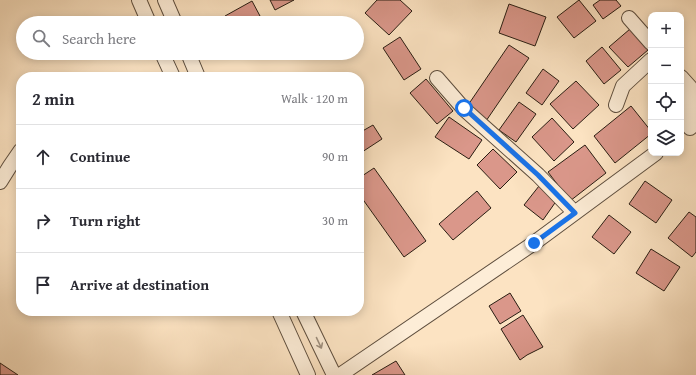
<!DOCTYPE html>
<html lang="en">
<head>
<meta charset="utf-8">
<style>
	body { margin:0; font-family:"Gentium Book Plus",serif; background:#f7f7f7; color:#2b2b33 }
	.controls { position:absolute; right:12px; top:12px; display:grid; overflow:hidden; border-radius:8px; box-shadow:0 2px 10px #0003 }
	.controls button { width:36px; height:36px; display:grid; place-items:center; padding:0; border:0; border-bottom:1px solid #e1e1e2; background:#fff; color:#2b2b33; font:20px sans-serif }
	.stop { position:absolute; width:12px; height:12px; margin:-9px; border:3px solid #1a73e8; border-radius:50%; background:#fff }
	.stop.end { background:#1a73e8; border-color:#fff; box-shadow:0 1px 4px #0008 }
	.list { margin:0; padding:0; list-style:none }
	h2 { display:flex; justify-content:space-between; align-items:center; height:52px; margin:0; padding:0 16px; font-size:17px }
	h2 small { font-size:13px; font-weight:400; color:#7c7c81 }
	.list li { display:grid; grid-template-columns:26px 1fr auto; gap:12px; align-items:center; box-sizing:border-box; height:64px; padding:0 16px; border-top:1px solid #e1e1e2 }
	.list b { display:block; font-size:15px; white-space:nowrap }
	.list em { font-size:13px; font-style:normal; color:#7c7c81 }
	.icon { flex:none; width:22px; height:22px; fill:none; stroke:currentColor; stroke-width:2; stroke-linecap:round; stroke-linejoin:round }
	.map { position:relative; flex:none; width:696px; height:375px; overflow:hidden }
	.search { position:absolute; background:#fff; box-shadow:0 2px 10px #0003; left:16px; top:16px; width:348px; height:44px; display:flex; align-items:center; gap:10px; box-sizing:border-box; padding:0 14px; border-radius:22px; color:#7c7c81; font-size:15px }
	.panel { position:absolute; background:#fff; box-shadow:0 2px 10px #0003; left:16px; top:72px; width:348px; height:244px; border-radius:16px }
	.map>svg:first-child { display:block }
	.building { fill:#da978a; stroke:#291d12 }
	.lines { fill:none; stroke-linecap:round; stroke-linejoin:round }
	.minor-casing { stroke:#5e4e3e; stroke-width:16 }
	.minor { stroke:#fdedd7; stroke-width:14 }
	.oneway { stroke:#9e8f7e }
	.route { stroke:#1a73e8; stroke-width:5 }
</style>
</head>
<body>
<div class="map">
<svg width="696" height="375" viewBox="0 0 696 375">
	<rect width="100%" height="100%" fill="#fce3c2"/>
	<filter id="stains"><feTurbulence type="fractalNoise" baseFrequency=".005" numOctaves="4"/><feColorMatrix values="0 0 0 0 .2 0 0 0 0 .09 0 0 0 0 .02 0 0 0 .5 -.17"/></filter>
	<radialGradient id="worn" r=".72"><stop offset=".6" stop-color="#630" stop-opacity="0"/><stop offset="1" stop-color="#630" stop-opacity=".3"/></radialGradient>
	<path class="building" d="M270 0H294L275 10Z
		M377 0H400L412 11 389 35 365 13Z
		M579 0 596 21 574 38 557 17Z
		M600 0H616L621 6 603 19 593 5Z
		M252 1 260 16 247 23H229L225 16Z
		M509 4 546 17 535 46 499 33Z
		M630 29 648 50 628 67 609 47Z
		M400 37 421 69 404 80 383 48Z
		M509 45 529 58 486 121 466 108Z
		M602 47 621 70 604 84 586 61Z
		M543 69 559 81 542 105 526 93Z
		M426 79 453 111 437 124 410 93Z
		M576 81 599 105 573 129 550 104Z
		M519 102 536 114 516 142 499 130Z
		M631 106 651 131V134L615 163 594 136Z
		M449 117 482 140 469 159 435 137Z
		M552 118 574 142 554 161 532 137Z
		M373 125 382 139 359 154V133Z
		M585 145 606 173 570 201 548 172Z
		M493 149 517 172 500 189 477 165Z
		M374 168 426 241 404 257 359 194V178Z
		M645 181 672 200 656 223 629 204Z
		M539 186 557 200 543 220 524 205Z
		M477 191 491 208 453 240 439 224Z
		M689 212 696 217V252L692 257 668 238Z
		M609 215 631 232 614 254 592 237Z
		M651 249 680 267 664 291 636 273Z
		M510 293 521 311 500 324 489 306Z
		M523 315 543 347 527 355 520 360 501 329Z
		M396 361 405 375H372Z
		M0 363 18 375H0Z"/>
	<g class="lines">
		<defs>
			<path id="minor" d="M139 0 149 23
				M165 0 175 23
				M629 18 651 43
				M162 53 173 77
				M188 53 198 77
				M681 77 690 87V128
				M437 78 464 109 538 175 575 213
				M616 105 623 86 651 60
				M0 182 10 166 21 150
				M279 311 308 375
				M303 311 334 375
				M340 375 534 243 656 153"/>
		</defs>
		<use href="#minor" class="minor-casing"/>
		<use href="#minor" class="minor"/>
	</g>
	<defs><path id="oneway-shaft" d="M-6 0H5M1.5-3L5.5 0L1.5 3" fill="none" stroke-width="1.6" stroke-linecap="round" stroke-linejoin="round"/></defs>
	<use class="oneway" href="#oneway-shaft" transform="translate(319 343) rotate(65)"/>
	<g class="lines">
		<path class="route" d="M464 108 538 175 575 213 534 243"/>
	</g>
	<rect width="100%" height="100%" filter="url(#stains)"/>
	<rect width="100%" height="100%" fill="url(#worn)"/>
</svg>
<div class="controls">
<button>+</button>
<button>−</button>
<button><svg class="icon" aria-label="locate" viewBox="0 0 24 24"><circle cx="12" cy="12" r="6"/><path d="M12 2v4M12 18v4M2 12h4M18 12h4"/></svg></button>
<button><svg class="icon" aria-label="layers" viewBox="0 0 24 24"><path d="M12 4l9 5-9 5-9-5zM3 14l9 5 9-5"/></svg></button>
</div>
<div class="stop" style="left:464px;top:108px"></div>
<div class="stop end" style="left:534px;top:243px"></div>
<div class="search"><svg class="icon" aria-label="search" viewBox="0 0 24 24"><circle cx="10" cy="10" r="6"/><path d="M15 15l6 6"/></svg>Search here</div>
<section class="panel">
<h2>2 min<small>Walk · 120 m</small></h2>
<ul class="list">
<li><svg class="icon" aria-label="ahead" viewBox="0 0 24 24"><path d="M12 20V5M6 11l6-6 6 6"/></svg><div><b>Continue</b></div><em>90 m</em></li>
<li><svg class="icon" aria-label="right" viewBox="0 0 24 24"><path d="M7 20v-9h11M14 6l5 5-5 5"/></svg><div><b>Turn right</b></div><em>30 m</em></li>
<li><svg class="icon" aria-label="arrive" viewBox="0 0 24 24"><path d="M6 21V4h12l-3 4 3 4H6"/></svg><div><b>Arrive at destination</b></div></li>
</ul>
</section>
</div>
</body>
</html>
